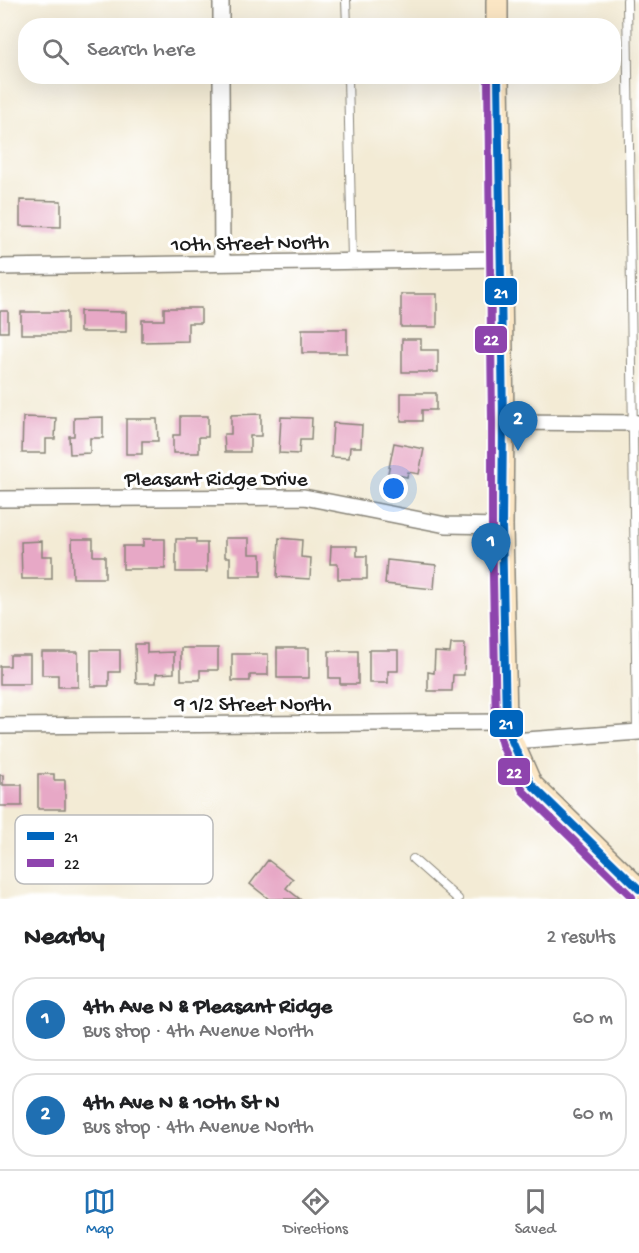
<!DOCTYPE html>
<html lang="en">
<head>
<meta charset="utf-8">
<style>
	body { margin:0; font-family:"Gochi Hand",sans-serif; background:#f2f2f2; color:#202124 }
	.you { position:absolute; left:394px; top:489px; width:21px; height:21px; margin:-15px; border:4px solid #fff; border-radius:50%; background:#1a73e8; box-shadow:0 0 0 9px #1a73e833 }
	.badge { display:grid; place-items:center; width:39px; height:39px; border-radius:50%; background:#1f6fb2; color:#fff; font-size:20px; font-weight:700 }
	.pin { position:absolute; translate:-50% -50px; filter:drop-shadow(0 2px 3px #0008) }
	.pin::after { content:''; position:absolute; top:32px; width:21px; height:18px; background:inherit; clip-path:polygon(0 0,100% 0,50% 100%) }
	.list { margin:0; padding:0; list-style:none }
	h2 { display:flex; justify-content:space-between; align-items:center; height:78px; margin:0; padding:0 24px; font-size:26px }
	h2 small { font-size:20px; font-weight:400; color:#757577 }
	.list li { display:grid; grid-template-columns:39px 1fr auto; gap:18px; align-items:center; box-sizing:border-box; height:84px; margin:0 12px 12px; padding:0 12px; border:2px solid #e0e0e0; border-radius:24px }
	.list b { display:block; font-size:22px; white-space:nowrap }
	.list p { margin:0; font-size:20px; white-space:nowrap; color:#757577 }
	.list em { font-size:20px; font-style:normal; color:#757577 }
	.icon { flex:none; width:33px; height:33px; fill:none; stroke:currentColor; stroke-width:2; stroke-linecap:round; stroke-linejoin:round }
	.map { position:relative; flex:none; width:639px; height:899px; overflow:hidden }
	.search { position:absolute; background:#fff; box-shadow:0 6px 24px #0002; left:18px; right:18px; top:18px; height:66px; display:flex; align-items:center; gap:15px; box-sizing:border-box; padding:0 21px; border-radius:24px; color:#757577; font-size:22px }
	.sheet { height:270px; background:#fff }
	nav { display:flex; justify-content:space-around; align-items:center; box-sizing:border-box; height:84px; border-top:2px solid #e0e0e0; background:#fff; font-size:16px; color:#757577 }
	nav a { display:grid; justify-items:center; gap:3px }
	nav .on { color:#1f6fb2 }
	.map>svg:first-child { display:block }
	.building { fill:#e7a8c6 }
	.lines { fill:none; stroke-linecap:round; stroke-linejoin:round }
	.lane-casing { stroke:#888478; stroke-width:10 }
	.street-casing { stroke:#888478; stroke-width:18 }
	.secondary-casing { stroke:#888478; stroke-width:24 }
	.lane { stroke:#fff; stroke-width:8 }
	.street { stroke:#fff; stroke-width:15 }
	.secondary { stroke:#fbe6c4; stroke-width:21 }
	.bus-1-casing { stroke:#fff; stroke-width:12 }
	.bus-2-casing { stroke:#fff; stroke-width:12 }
	.bus-1 { stroke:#0065bd; stroke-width:8 }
	.bus-2 { stroke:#8e44ad; stroke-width:8 }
	.labels { text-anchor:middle; stroke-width:6; stroke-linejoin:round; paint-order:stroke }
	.street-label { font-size:21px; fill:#1c1c1c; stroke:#fff }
	.key { fill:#fff; stroke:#bbb; stroke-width:1.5 }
	.key-label { font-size:16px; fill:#1c1c1c }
	.line-badge { stroke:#fff; stroke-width:2 }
	.badge-label { font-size:16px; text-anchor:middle; font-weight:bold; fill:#fff }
</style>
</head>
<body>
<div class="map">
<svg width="639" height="899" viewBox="0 0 639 899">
	<rect width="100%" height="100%" fill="#fff"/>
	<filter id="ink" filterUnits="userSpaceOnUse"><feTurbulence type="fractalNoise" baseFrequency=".0167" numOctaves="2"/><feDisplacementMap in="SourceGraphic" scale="12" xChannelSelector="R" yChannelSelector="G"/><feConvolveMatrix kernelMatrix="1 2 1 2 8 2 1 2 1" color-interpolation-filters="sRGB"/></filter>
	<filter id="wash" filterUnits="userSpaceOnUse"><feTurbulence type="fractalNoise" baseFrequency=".008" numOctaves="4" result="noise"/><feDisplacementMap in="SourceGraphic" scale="24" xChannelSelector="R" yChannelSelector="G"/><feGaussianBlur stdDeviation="1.35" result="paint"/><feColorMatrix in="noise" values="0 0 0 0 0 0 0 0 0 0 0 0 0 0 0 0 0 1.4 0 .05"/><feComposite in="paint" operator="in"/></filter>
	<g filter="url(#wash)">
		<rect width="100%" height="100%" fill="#f3ebd5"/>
		<g id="blocks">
			<path class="building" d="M20 200 61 201V227L20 226Z
				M401 294H437V327H401Z
				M164 308H201V323H188V341L142 342V320H164Z
				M0 311H8V332H0Z
				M80 311 126 312V332H80Z
				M21 312H67V334H21Z
				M302 329H347V353H302Z
				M402 339H421V350H438V372H402Z
				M401 393H436V410H422V421H401Z
				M261 414V436H250V452H225L224 434H231V415Z
				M180 416H208V437H199V453H173V435H180Z
				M23 417 56 418 55 439H46V453H22Z
				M103 417V438H90V453L70 454 69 436H74V418Z
				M281 417 312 418 311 440H300L299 454 279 453Z
				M126 419H157L158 441H142V454H126Z
				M333 423 362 425 361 447H350L349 458 331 457Z
				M394 443 424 449 419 474 408 472 407 477 388 473Z
				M225 538H249V554H261V576H230V557H225Z
				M279 538 302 540 301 557 311 558 310 579 277 577Z
				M72 539H93V556H105V578H73Z
				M143 539H165V569H123V546H143Z
				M176 539H196V543H207V572H176Z
				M42 541V556H52V579H22L21 542Z
				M331 546H357V556H367V579H338V564H330Z
				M387 560 436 565 434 589 385 584Z
				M135 644H147V653L174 652V673L156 674V683H136Z
				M451 644H465L464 675H453L452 691H428V672L434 673 435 652 450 653Z
				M181 648H218V670H200V680H181Z
				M277 648H309V678H277Z
				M91 650H120V672H109V686H91Z
				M369 650H398V671H388V683H369Z
				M329 651H358V684H340V678H329Z
				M42 652H78V687H58V675H42Z
				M232 654H268V675H250V681H232Z
				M10 655H30V684H0V666H10Z
				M38 774H54V780H65V809H38Z
				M0 775H3V785H22V806H0Z
				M268 860 293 879 286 888 300 899H269L250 884Z"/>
		</g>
	</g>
	<g filter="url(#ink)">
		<use href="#blocks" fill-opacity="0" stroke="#888478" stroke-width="1.5"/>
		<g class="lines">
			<defs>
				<path id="lane" d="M346 0 347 26
					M627 0 637 732
					M348 76 352 261
					M413 859 458 899"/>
				<path id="street" d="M221 0V26
					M221 76 222 263
					M0 267 501 259
					M503 422 639 423
					M0 499 304 497 446 525 502 526
					M0 726 506 722
					M512 741 639 732"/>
				<path id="secondary" d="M497 0V26
					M498 76 503 422 502 526 506 722 512 741 531 784 639 889"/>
			</defs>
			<use href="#lane" class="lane-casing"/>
			<use href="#street" class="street-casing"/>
			<use href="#secondary" class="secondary-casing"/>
			<use href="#lane" class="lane"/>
			<use href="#street" class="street"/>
			<use href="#secondary" class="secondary"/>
			<defs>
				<path id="bus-1" d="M498 76 503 422 502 526 506 722 512 741 531 784 639 889"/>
				<path id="bus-2" d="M488 76 492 422V526L496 724 502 745 523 791 632 897"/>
			</defs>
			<use href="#bus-1" class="bus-1-casing"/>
			<use href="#bus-2" class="bus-2-casing"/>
			<use href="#bus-1" class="bus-1"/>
			<use href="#bus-2" class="bus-2"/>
		</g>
	</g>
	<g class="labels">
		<g class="street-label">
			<text transform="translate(250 242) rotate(-1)" y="7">10th Street North</text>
			<text x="216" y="485">Pleasant Ridge Drive</text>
			<text x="253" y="710">9 1/2 Street North</text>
		</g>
	</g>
	<rect x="15" y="815" width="198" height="69" rx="9" class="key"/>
	<rect x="27" y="832" width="27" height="8" fill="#0065bd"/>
	<rect x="27" y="859" width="27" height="8" fill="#8e44ad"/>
	<g class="key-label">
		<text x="64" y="842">21</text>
		<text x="64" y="869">22</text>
	</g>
	<g class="line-badge">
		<rect x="484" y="277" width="34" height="29" rx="6" fill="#0065bd"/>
		<rect x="474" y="325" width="34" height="29" rx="6" fill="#8e44ad"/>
		<rect x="489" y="709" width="35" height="29" rx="6" fill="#0065bd"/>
		<rect x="497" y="757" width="34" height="29" rx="6" fill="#8e44ad"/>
	</g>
	<g class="badge-label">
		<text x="501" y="298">21</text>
		<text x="491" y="345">22</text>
		<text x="506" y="729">21</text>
		<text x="514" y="778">22</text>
	</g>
</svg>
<div class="you"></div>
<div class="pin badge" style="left:491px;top:573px">1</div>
<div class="pin badge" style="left:518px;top:451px">2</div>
<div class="search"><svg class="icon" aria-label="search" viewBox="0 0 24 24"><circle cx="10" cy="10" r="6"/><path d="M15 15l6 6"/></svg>Search here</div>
</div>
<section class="sheet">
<h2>Nearby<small>2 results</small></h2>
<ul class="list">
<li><span class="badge">1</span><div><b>4th Ave N &amp; Pleasant Ridge</b><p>Bus stop · 4th Avenue North</p></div><em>60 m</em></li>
<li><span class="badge">2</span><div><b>4th Ave N &amp; 10th St N</b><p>Bus stop · 4th Avenue North</p></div><em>60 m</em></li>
</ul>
</section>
<nav>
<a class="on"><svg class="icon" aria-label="map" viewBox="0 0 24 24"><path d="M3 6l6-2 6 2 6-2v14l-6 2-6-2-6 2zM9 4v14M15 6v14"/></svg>Map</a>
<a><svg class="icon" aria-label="directions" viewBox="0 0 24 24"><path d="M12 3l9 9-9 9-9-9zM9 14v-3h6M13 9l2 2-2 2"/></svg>Directions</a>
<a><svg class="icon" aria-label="saved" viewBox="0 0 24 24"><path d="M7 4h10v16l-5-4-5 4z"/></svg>Saved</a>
</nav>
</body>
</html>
